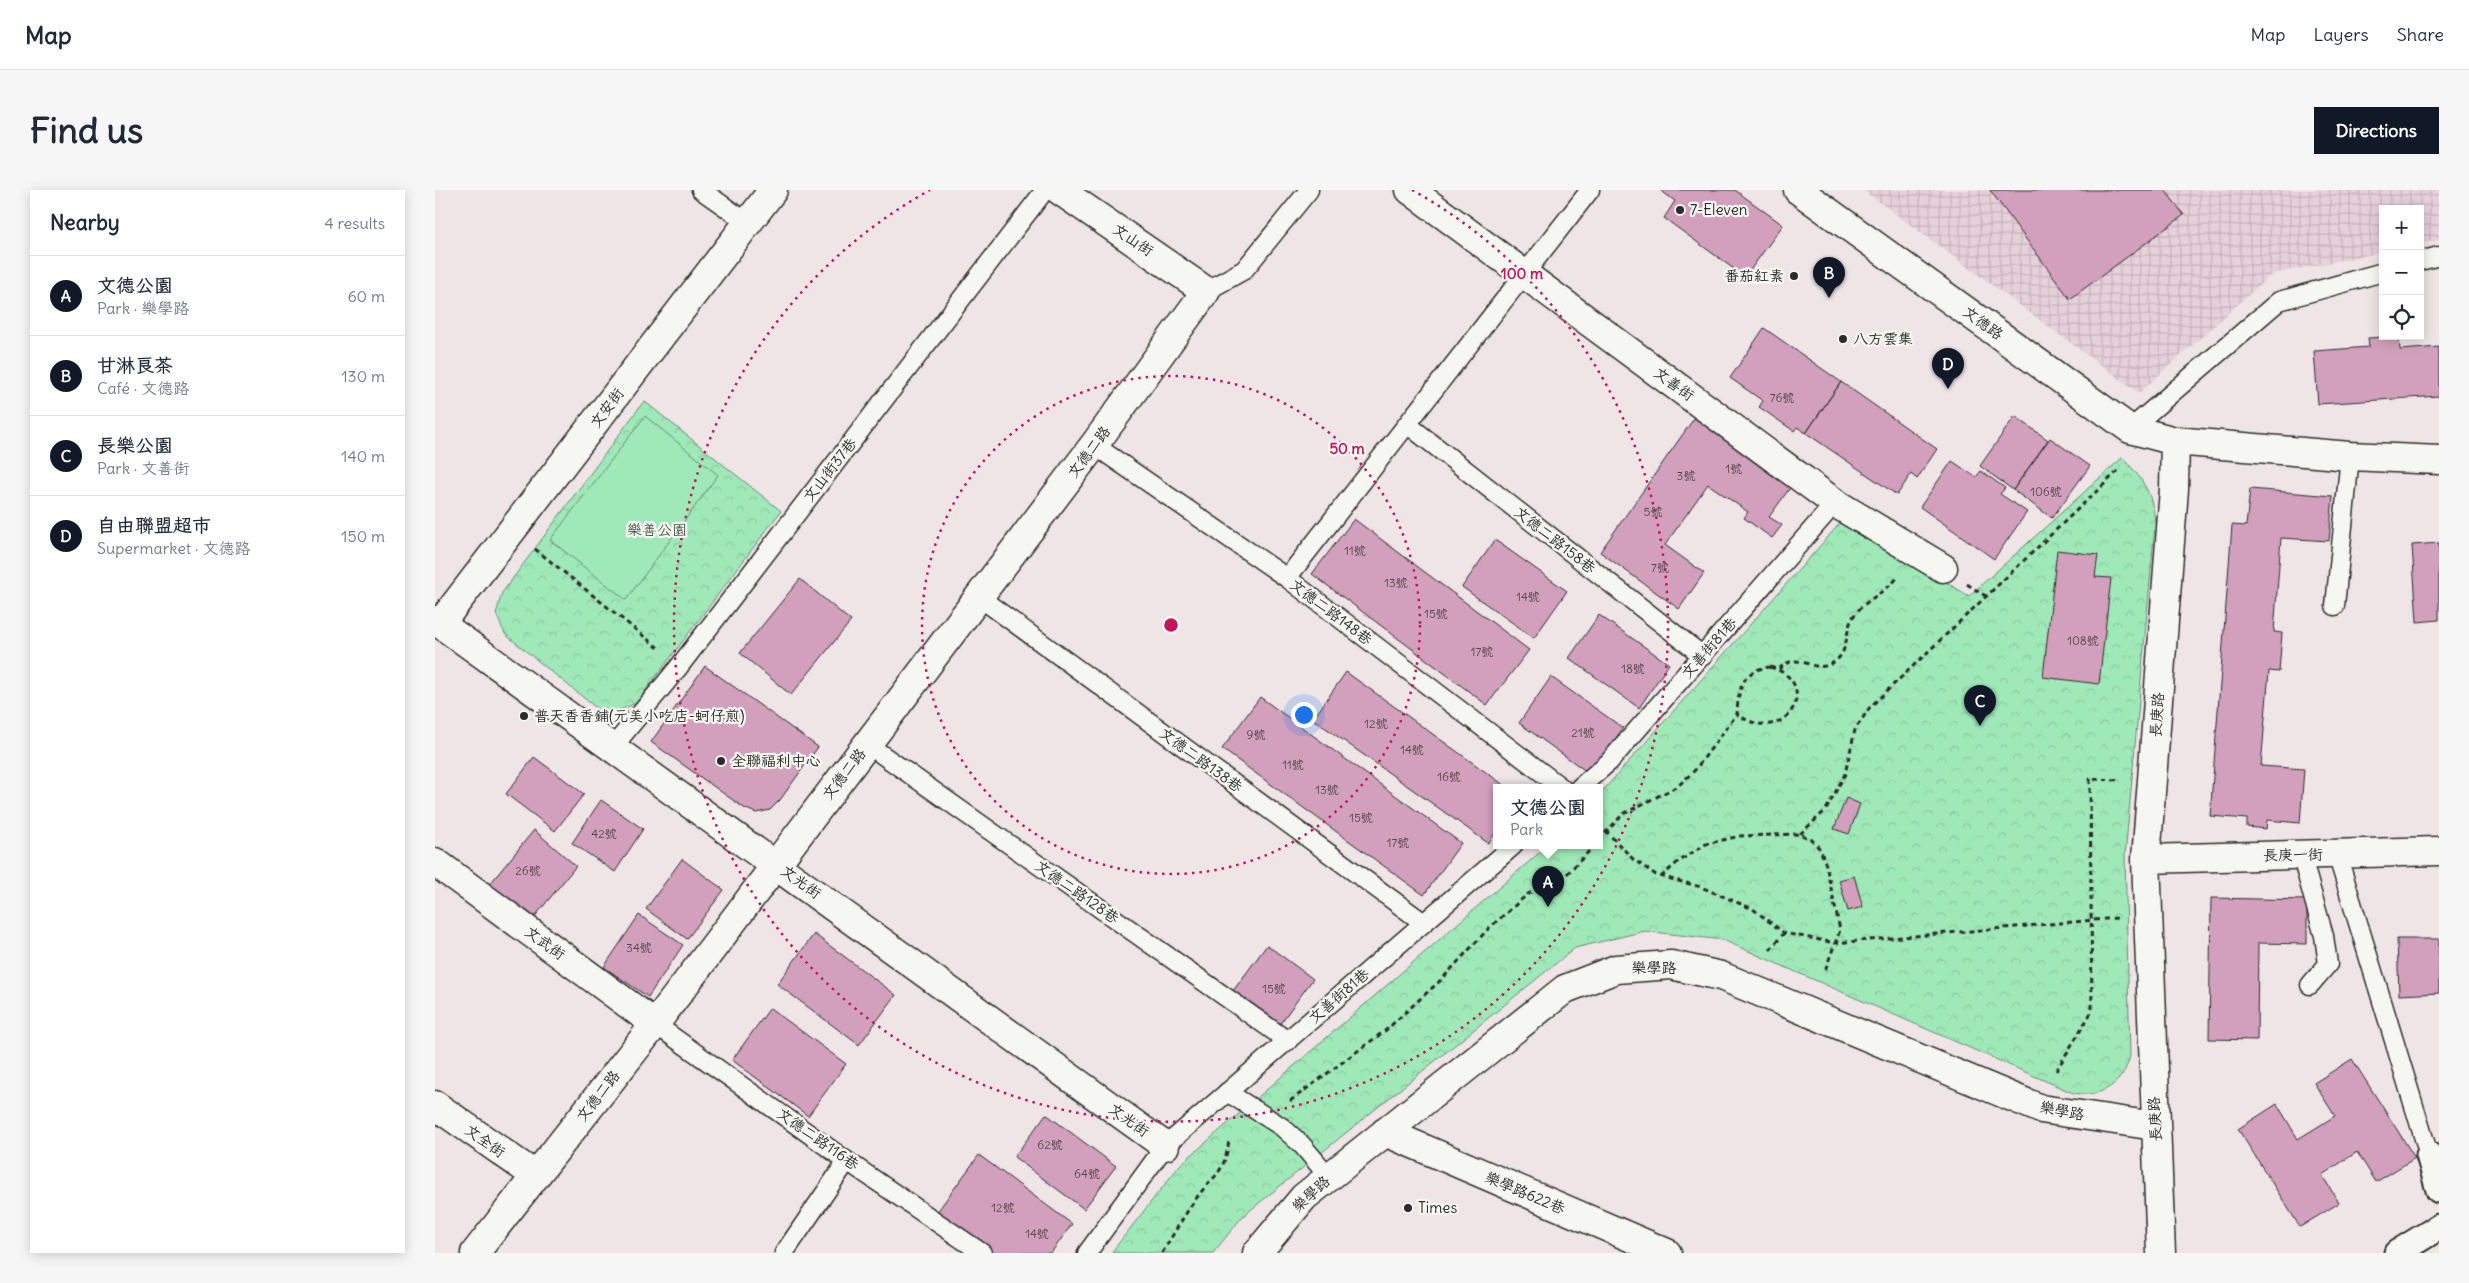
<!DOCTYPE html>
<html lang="en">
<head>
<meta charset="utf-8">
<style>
	body { margin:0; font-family:Delius,"LXGW WenKai TC",sans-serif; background:#f6f6f7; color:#1f2937 }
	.controls { position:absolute; right:15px; top:15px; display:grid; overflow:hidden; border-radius:0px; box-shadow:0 2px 12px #0003 }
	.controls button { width:45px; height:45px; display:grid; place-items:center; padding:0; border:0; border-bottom:1px solid #e0e1e3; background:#fff; color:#1f2937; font:25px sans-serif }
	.you { position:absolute; left:868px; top:524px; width:18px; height:18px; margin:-12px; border:4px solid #fff; border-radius:50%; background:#1a73e8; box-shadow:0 0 0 8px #1a73e833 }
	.badge { display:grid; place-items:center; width:32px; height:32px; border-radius:50%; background:#111827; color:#fff; font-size:16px; font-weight:700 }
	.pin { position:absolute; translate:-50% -41px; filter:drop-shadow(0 1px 2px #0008) }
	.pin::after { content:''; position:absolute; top:26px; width:18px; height:15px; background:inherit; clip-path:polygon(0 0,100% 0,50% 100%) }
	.popup { position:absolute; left:1058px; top:594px; width:110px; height:65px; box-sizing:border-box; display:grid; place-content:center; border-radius:0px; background:#fff; filter:drop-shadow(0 1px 4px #0005); font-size:16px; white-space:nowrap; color:#747a83 }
	.popup b { font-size:19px; color:#1f2937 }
	.popup::after { content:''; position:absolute; left:50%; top:100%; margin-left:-10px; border:10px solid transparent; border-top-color:#fff }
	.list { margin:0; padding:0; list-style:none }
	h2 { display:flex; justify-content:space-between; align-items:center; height:65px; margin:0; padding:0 20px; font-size:21px }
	h2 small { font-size:16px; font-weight:400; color:#747a83 }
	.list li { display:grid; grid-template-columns:32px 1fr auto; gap:15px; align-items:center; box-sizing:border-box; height:80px; padding:0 20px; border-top:1px solid #e0e1e3 }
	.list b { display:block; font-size:19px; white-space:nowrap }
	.list p { margin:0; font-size:16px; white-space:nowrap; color:#747a83 }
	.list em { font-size:16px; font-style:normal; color:#747a83 }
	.icon { flex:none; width:28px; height:28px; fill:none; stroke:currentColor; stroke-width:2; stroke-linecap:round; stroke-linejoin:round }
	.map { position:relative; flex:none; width:2004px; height:1063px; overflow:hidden; border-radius:0px }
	header { display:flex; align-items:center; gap:30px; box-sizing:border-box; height:70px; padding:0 25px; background:#fff; border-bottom:1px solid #e0e1e3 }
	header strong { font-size:24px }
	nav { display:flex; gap:28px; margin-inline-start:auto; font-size:18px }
	.intro { display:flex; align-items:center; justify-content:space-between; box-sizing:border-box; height:120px; padding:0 30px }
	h1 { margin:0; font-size:35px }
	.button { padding:12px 22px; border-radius:0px; background:#111827; color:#fff; font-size:18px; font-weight:700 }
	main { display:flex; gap:30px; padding:0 30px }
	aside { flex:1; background:#fff; border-radius:0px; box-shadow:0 2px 12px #0003 }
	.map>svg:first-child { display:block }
	.industrial { fill:url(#industrial-grid) }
	.forest { fill:url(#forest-crowns); stroke:#658a72 }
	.pitch { fill:#9fe9b8; stroke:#658a72 }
	.building { fill:#d2a0bc; stroke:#2b2b2b }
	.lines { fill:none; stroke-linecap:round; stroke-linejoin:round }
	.service-casing { stroke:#2b2b2b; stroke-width:21 }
	.pedestrian-casing { stroke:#2b2b2b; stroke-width:29 }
	.minor-casing { stroke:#2b2b2b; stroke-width:31 }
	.path { stroke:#2b2b2b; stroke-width:3; stroke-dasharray:5 4; stroke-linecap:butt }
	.service { stroke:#f6f6f2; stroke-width:18 }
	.pedestrian { stroke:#f6f6f2; stroke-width:25 }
	.minor { stroke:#f6f6f2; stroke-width:28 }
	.ring { fill:none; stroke:#c2185b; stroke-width:2.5; stroke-dasharray:2.5 5 }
	.poi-dot { fill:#2b2b2b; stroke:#f6f6f2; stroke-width:2 }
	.labels { text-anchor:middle; stroke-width:4.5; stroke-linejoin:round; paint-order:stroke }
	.number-label { font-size:12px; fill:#55484f }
	.poi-label { font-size:15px; fill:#2b2b2b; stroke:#f6f6f2; text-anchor:start }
	.street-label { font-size:15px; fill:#2b2b2b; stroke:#f6f6f2 }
	.park-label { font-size:15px; fill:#485a4e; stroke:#f6f6f2 }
	.centre { fill:#c2185b; stroke:#f6f6f2; stroke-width:2.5 }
	.ring-label { font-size:15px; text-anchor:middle; font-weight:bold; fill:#c2185b; stroke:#f6f6f2; stroke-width:4.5; stroke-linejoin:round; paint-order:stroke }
</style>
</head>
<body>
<header>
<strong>Map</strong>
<nav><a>Map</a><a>Layers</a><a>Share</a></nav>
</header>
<div class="intro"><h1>Find us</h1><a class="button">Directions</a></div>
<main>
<aside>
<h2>Nearby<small>4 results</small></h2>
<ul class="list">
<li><span class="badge">A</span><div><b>文德公園</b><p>Park · 樂學路</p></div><em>60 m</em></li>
<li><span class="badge">B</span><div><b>甘淋良茶</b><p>Café · 文德路</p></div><em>130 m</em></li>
<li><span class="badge">C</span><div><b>長樂公園</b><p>Park · 文善街</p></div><em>140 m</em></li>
<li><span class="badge">D</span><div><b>自由聯盟超市</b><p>Supermarket · 文德路</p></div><em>150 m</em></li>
</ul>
</aside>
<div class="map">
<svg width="2004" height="1063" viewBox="0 0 2004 1063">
	<defs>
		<pattern id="industrial-grid" width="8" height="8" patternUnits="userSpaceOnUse" patternTransform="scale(1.25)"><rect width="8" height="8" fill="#e6d0da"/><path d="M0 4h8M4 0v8" fill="none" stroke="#c5b3bb"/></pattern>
		<pattern id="forest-crowns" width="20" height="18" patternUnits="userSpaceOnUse" patternTransform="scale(1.25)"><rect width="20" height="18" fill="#9fe9b8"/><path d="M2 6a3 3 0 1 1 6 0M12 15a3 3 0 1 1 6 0" fill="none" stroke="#89c89e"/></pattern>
	</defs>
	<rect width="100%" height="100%" fill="#efe5e7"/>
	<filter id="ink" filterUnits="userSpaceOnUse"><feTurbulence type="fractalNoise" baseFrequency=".02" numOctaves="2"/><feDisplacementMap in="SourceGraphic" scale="10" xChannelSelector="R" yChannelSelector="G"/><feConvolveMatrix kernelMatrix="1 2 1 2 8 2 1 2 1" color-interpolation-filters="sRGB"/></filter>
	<g filter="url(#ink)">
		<path class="industrial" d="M1428 0H2004V50L1985 54V19H1948V62L1837 84 1704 203Z"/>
		<path class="forest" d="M209 211 346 321 201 513 183 521H165L70 444 61 424 67 403Z
			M1687 268C1708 287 1719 307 1720 335L1690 666 1695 866C1689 893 1666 909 1638 903L1288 750 1210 741 1140 758 808 1026 778 1063H676L745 975 1112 656H1164V605L1408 330 1534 406Z"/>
		<path class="pitch" d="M210 226 283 285 191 410 115 350Z"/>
		<path class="building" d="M1225 0H1300L1348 35 1310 87 1229 28 1240 11Z
			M1555 0H1730L1749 25 1635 109Z
			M1329 138 1406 192 1371 243 1362 237 1359 241 1324 217 1328 211 1295 188Z
			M1964 146 1965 160 2004 157V206L1883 214 1879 161 1934 157 1933 148Z
			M1406 192 1502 259 1482 289 1476 284 1462 305 1371 243Z
			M1580 226 1613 250 1578 300 1545 276Z
			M1260 227 1357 295 1334 327 1347 335 1337 348 1309 328 1313 322 1273 294 1230 355 1269 383 1244 419 1165 362Z
			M1615 248 1655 276 1617 328 1578 300Z
			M1517 271 1541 287 1546 281 1570 298 1565 304 1592 322 1559 369 1485 317Z
			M1815 299 1898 306 1894 351 1846 348 1839 442 1847 443 1844 482 1834 481 1826 576 1869 579 1865 633 1832 630 1831 639 1812 637V629L1775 626 1797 335 1811 336Z
			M919 329 1094 460 1052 515 877 384Z
			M1060 350 1132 401 1099 448 1027 397Z
			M2004 353V430L1982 432 1977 355Z
			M1622 360 1663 365 1660 387 1676 388 1664 494 1608 487Z
			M365 389 416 431 356 505 305 463Z
			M1164 425 1234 474 1204 518 1134 468Z
			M270 476 383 557 345 610 335 620 321 623 309 618 216 552Z
			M911 482 1073 598H1062V641L1053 653 878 529Z
			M1116 487 1188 538 1155 584 1084 533Z
			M825 507 1026 653 989 705 787 559Z
			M99 567 149 604 120 641 71 604Z
			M1411 608 1425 614 1414 644 1399 639Z
			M166 610 208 639 180 682 137 653Z
			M99 640 141 676 93 735 50 700Z
			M247 669 289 700 252 749 211 719Z
			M1419 686 1428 717 1413 721 1404 690Z
			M1776 708 1872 710V754L1823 753 1822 850 1774 849Z
			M204 725 248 755 213 807 169 777Z
			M379 744 461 805 424 855 342 794Z
			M1962 749H2004V803L1964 805Z
			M832 755 878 789 841 839 795 805Z
			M335 818 411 874 373 926 297 870Z
			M1917 869 1980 968 1941 992 1922 962 1887 985 1904 1013 1865 1037 1803 939 1842 914 1863 949 1900 926 1879 893Z
			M611 924 681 976 649 1019 579 967Z
			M544 965 637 1034 616 1063H558L502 1022Z"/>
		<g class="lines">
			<defs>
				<path id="service" d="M266 0 313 33
					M1985 71 2004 66
					M771 101 809 80 874 0
					M972 234 1268 466
					M1695 239 1844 111 1948 82
					M659 255 852 388 1127 598
					M852 388 1155 0
					M544 407 989 733
					M1900 416 1915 266
					M432 554 853 851
					M177 558 243 478 610 0
					M1144 598 1174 572 1400 313
					M1866 664 1889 746 1893 774 1875 795
					M1902 664 1994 965
					M220 834 412 971 547 1063
					M792 902 847 937 867 955 894 987
					M349 1063 412 971
					M652 1063 730 956 1078 656"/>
				<path id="pedestrian" d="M1994 965 2004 1000
					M1962 1063 2004 1037"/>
				<path id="minor" d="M975 0 1400 313 1508 378
					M1363 0 1695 239 1740 251 1915 266 2004 270
					M0 430 730 956
					M5 434 338 0
					M1711 669 2004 661
					M0 672 220 834
					M0 915 101 986
					M950 942 1232 1063
					M40 1063 220 834 659 255 771 101 624 0
					M822 1063 869 1007 1130 799 1181 779 1236 775 1286 786 1606 919 1720 936
					M1726 1063 1711 669 1739 299 1740 251"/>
			</defs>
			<use href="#service" class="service-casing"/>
			<use href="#pedestrian" class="pedestrian-casing"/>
			<use href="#minor" class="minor-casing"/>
			<path class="path" d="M100 359 226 460
				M1532 394 1552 407
				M1335 477C1389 492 1351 560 1302 524 1303 500 1307 479 1335 477Z
				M1344 479C1366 458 1377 487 1399 472 1415 461 1409 442 1418 427 1429 410 1450 403 1463 387
				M1164 634 1198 669 1221 685 1266 697 1318 719 1349 743 1400 753 1682 728
				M1365 644 1391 620 1410 584 1420 540 1435 517 1686 278
				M1164 650 1188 624 1243 596 1260 580 1302 524
				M1226 687 1243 672 1271 654 1305 646 1365 644 1377 650 1385 659 1391 675 1405 740 1389 783
				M1335 760 1349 743
				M1621 881 1657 821 1655 589 1686 590
				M855 911 951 840 1007 789 1054 738 1093 704 1131 685 1159 656
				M727 1063C738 1045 748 1027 760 1010 779 983 789 987 794 950"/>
			<use href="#service" class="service"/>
			<use href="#pedestrian" class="pedestrian"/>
			<use href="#minor" class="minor"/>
		</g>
	</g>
	<g class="ring">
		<circle cx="736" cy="435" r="249"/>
		<path d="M977 0A497 497 0 1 1 495 0"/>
	</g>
	<g class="poi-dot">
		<circle cx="1245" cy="20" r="5"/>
		<circle cx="1359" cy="86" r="5"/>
		<circle cx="1408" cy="149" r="5"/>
		<circle cx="89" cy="526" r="5"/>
		<circle cx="286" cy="571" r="5"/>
		<circle cx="973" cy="1018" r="5"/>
	</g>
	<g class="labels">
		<g class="number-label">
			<text x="1347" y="212">76號</text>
			<text x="1299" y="283">1號</text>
			<text x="1251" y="290">3號</text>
			<text x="1611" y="306">106號</text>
			<text x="1218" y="326">5號</text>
			<text x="920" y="365">11號</text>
			<text x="1225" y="382">7號</text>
			<text x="961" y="397">13號</text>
			<text x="1093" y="411">14號</text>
			<text x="1001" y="428">15號</text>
			<text x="1648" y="455">108號</text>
			<text x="1047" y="466">17號</text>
			<text x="1198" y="483">18號</text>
			<text x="941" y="538">12號</text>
			<text x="1148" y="547">21號</text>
			<text x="821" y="549">9號</text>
			<text x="977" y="564">14號</text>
			<text x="858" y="579">11號</text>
			<text x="1014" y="591">16號</text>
			<text x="892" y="604">13號</text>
			<text x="926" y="632">15號</text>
			<text x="169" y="648">42號</text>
			<text x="963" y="657">17號</text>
			<text x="93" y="685">26號</text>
			<text x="204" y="762">34號</text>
			<text x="839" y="803">15號</text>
			<text x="615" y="959">62號</text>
			<text x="652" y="988">64號</text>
			<text x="568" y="1022">12號</text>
			<text x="602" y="1048">14號</text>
		</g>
		<g class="poi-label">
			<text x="1255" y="25">7-Eleven</text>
			<text x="1349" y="91" text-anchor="end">番茄紅素</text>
			<text x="1418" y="154">八方雲集</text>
			<text x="99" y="531">普天香香鋪(元美小吃店-蚵仔煎)</text>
			<text x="296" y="576">全聯福利中心</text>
			<text x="983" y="1023">Times</text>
		</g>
		<g class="street-label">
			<text transform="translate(698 50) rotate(34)" y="5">文山街</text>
			<text transform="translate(1548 133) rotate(36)" y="5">文德路</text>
			<text transform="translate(1239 194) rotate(36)" y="5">文善街</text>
			<text transform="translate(172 218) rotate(-53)" y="5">文安街</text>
			<text transform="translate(654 262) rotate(-53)" y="5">文德二路</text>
			<text transform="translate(395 280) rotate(-52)" y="5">文山街37巷</text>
			<text transform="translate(1120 350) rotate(38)" y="5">文德二路158巷</text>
			<text transform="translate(896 422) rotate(37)" y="5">文德二路148巷</text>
			<text transform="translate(1274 458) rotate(-49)" y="5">文善街81巷</text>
			<text transform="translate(1722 525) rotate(-86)" y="5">長庚路</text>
			<text transform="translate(766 570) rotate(36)" y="5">文德二路138巷</text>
			<text transform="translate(409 584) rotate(-52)" y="5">文德二路</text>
			<text transform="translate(1858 665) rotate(-1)" y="5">長庚一街</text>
			<text transform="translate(366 692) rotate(36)" y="5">文光街</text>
			<text transform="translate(642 702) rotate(35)" y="5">文德二路128巷</text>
			<text transform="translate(110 753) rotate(36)" y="5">文武街</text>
			<text x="1219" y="783">樂學路</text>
			<text transform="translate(904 806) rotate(-41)" y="5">文善街81巷</text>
			<text transform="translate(163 906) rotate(-52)" y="5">文德二路</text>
			<text transform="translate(1627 921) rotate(11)" y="5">樂學路</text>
			<text transform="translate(1720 929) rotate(-93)" y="5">長庚路</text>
			<text transform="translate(694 930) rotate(36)" y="5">文光街</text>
			<text transform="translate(383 949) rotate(35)" y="5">文德二路116巷</text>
			<text transform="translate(50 951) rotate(35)" y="5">文全街</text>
			<text transform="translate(1090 1003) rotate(23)" y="5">樂學路622巷</text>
			<text transform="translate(876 1004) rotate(-43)" y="5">樂學路</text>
		</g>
		<g class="park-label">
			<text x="222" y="345">樂善公園</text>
		</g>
	</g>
	<circle cx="736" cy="435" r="8" class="centre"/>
	<g class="ring-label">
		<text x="1087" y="89">100 m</text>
		<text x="912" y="264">50 m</text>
	</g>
</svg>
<div class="controls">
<button>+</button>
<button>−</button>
<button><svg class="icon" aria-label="locate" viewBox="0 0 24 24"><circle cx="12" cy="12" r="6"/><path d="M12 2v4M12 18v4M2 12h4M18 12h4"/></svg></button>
</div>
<div class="you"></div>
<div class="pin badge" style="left:1113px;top:717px">A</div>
<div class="popup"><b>文德公園</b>Park</div>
<div class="pin badge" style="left:1394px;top:108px">B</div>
<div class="pin badge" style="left:1545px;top:536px">C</div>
<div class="pin badge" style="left:1513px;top:199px">D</div>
</div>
</main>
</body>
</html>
